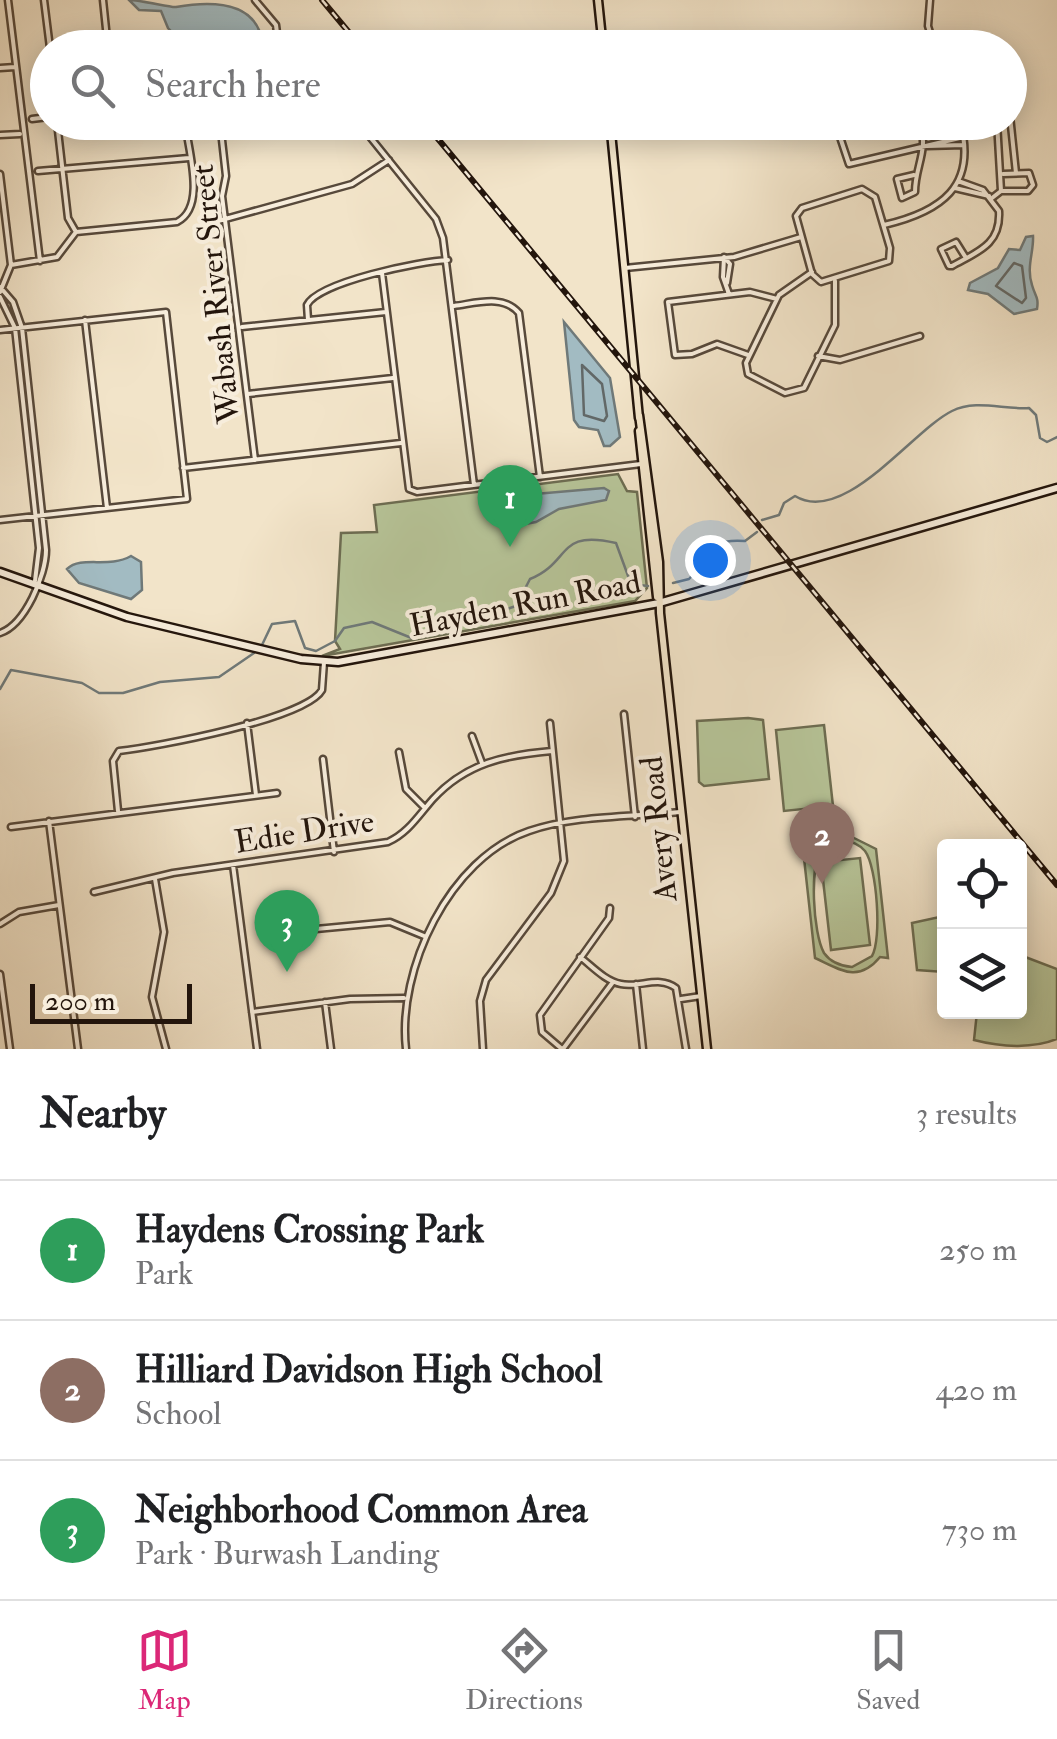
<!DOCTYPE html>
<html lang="en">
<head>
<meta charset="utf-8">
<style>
	body { margin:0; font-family:"IM FELL Double Pica",serif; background:#f6f6f6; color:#202124 }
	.controls { position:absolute; right:30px; bottom:30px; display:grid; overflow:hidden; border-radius:10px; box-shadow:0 5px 25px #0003 }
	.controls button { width:90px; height:90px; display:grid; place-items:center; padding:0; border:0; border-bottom:2px solid #e0e0e0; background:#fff; color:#202124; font:50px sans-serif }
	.scale { position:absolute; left:30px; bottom:25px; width:162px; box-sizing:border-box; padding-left:10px; border:5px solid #23150c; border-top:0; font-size:28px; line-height:35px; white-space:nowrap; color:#23150c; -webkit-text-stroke:8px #f7eddc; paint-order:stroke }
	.you { position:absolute; left:710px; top:560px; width:35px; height:35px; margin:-25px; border:8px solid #fff; border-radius:50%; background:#1a73e8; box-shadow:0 0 0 15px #1a73e833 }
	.badge { display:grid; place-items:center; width:65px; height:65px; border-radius:50%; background:#db2777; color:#fff; font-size:32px; font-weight:700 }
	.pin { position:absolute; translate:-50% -82px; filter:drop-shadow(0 2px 5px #0008) }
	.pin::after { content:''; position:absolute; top:52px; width:35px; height:30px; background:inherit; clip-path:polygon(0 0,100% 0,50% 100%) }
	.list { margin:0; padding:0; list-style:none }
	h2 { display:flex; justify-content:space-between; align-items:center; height:130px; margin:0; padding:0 40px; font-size:42px }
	h2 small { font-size:32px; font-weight:400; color:#757577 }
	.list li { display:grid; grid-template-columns:65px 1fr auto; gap:30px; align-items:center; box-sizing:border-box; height:140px; padding:0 40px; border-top:2px solid #e0e0e0 }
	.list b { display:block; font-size:38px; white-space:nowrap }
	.list p { margin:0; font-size:32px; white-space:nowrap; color:#757577 }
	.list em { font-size:32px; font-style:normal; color:#757577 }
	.icon { flex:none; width:55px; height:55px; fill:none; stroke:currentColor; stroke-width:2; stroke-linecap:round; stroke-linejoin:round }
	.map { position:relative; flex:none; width:1057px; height:1049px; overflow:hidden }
	.search { position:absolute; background:#fff; box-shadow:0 5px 25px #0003; left:30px; right:30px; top:30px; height:110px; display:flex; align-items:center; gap:25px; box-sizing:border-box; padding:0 35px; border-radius:55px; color:#757577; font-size:38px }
	.sheet { height:550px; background:#fff }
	nav { display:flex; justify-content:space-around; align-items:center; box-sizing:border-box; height:140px; border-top:2px solid #e0e0e0; background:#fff; font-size:28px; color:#757577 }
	nav a { display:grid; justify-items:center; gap:5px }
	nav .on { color:#db2777 }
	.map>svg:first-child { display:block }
	.green { fill:#b7c599; stroke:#6d6d52; stroke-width:2.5; fill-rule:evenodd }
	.water { fill:#a2bbc2; stroke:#6f7979; stroke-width:2.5 }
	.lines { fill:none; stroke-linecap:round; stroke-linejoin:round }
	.shore { stroke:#626867; stroke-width:2.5 }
	.stream { stroke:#6f7979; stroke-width:2.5 }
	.minor-casing { stroke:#57493b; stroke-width:9 }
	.secondary-casing { stroke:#23150c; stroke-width:11 }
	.primary-casing { stroke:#23150c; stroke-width:11 }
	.minor { stroke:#f7eddc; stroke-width:4 }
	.secondary { stroke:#f7eddc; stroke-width:6 }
	.primary { stroke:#f2e4c9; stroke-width:6 }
	.rail-casing { stroke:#23150c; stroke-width:6 }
	.rail { stroke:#f7eddc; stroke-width:2.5; stroke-dasharray:8; stroke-linecap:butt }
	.labels { text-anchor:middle; stroke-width:8; stroke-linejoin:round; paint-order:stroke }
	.street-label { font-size:32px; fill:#23150c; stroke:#f7eddc }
</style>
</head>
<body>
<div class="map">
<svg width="1057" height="1049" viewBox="0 0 1057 1049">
	<rect width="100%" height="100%" fill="#f2e4c9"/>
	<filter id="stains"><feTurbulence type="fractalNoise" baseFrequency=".002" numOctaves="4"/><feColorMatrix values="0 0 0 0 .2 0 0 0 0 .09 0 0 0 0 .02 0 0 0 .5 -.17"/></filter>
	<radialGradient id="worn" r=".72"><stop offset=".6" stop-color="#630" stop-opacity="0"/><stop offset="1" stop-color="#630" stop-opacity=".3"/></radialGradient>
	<path class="green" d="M618 474 627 491 637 492 647 588 635 601 322 656 340 649 335 641 341 533 377 532 374 505Z
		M748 718 763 720 769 779 704 786 699 782 697 721Z
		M824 725 833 806 784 811 776 730Z
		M844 833 876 849 888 958 880 957C858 984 839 969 815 958L803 849 811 850 827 837ZM844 840C852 842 859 844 865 851 877 867 882 939 872 956L852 967C841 966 831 963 824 953 813 934 809 864 822 848Z
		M860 858 870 945 831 950 821 862Z
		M944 916V972L917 970 912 923Z
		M1020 955 1057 969V1039C1033 1049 1001 1047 974 1040L977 1012H1020Z"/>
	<path class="water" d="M129 0C141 0 172 8 176 7 205 2 246 0 259 30L246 39 185 46 168 28 161 11 139 10Z
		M1033 236C1034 252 1026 267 1032 285 1035 296 1039 297 1037 309L1014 314 988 294 968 290 970 283 998 268 1009 249 1020 250 1026 237Z
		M564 322 610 378 620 437 610 446H604L598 430 579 427 574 420Z
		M604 488 609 491 606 500 559 509 536 522 514 526 502 500 512 496Z
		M131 556 141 562 142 590 131 599 79 583 67 569C82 555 108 569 131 556Z"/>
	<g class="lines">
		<path class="shore" d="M1014 263 1022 266 1026 298 1022 303 996 286Z
			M582 365 602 384 607 416 604 421 584 415Z"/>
		<path class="stream" d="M762 520 779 515 784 503 795 496C844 526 913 430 952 411 976 399 1004 410 1029 408L1036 415 1040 438 1047 442 1057 437
			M673 583 689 579C712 555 706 538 745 541L757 532
			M262 645 272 624 295 621 305 648 316 651 335 641 344 628 372 622 414 639 516 606 530 579C572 562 556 529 616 543L631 584 648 586
			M0 689 11 670 82 683 99 693H123L160 682 219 677 254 653"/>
		<defs>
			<path id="minor" d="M8 0 40 261
				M44 0 50 48
				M103 0 108 48
				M255 0 276 25 278 41 272 48
				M930 0 928 26 935 48
				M124 48 163 44 172 48
				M0 68 15 67
				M1010 116 1016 173
				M32 119 48 117
				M57 122 68 218 76 232
				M220 122 226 176 222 196 255 460
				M358 122 436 219 443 238 474 485
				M835 122 849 164 964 137
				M837 132 870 122
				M221 134 287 122
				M0 135 20 134
				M927 146 964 145
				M38 171 189 158
				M0 174 11 265 0 292
				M914 175 897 179 902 198 915 192C915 166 929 151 920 122
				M958 181 983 190 999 211C1001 245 977 252 952 266H949L941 249 956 242 966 258
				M955 188 989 196
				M862 189 875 197 890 248 889 261 821 282 812 274 796 216 802 208Z
				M1001 191H1028L1033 185 1029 173 1003 174
				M992 198 1001 191 997 122
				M218 221 352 184 389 160
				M884 225C940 212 978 187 960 122
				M724 257 723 277 729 294
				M724 257 730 264 727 283
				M11 265 57 257 76 232 177 222C207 207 188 150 185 122
				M625 268 734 257 801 237
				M812 272 779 295 746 363 748 374 785 393 804 388 835 325V281
				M382 273 409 489 417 492 641 464
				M0 287 13 302 22 328 46 550C46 575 25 625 0 633
				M0 297 15 328 39 548 35 581
				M454 306C477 303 503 294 519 313L540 477
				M85 320 107 508
				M308 320 307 305C318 282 421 261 448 260
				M242 327 386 312
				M0 330 166 312 187 499 0 520
				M748 355 717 344 692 354 675 355 668 302 750 292 777 299
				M818 356 840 360 920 336
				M248 394 393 378
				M183 468 401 443
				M624 714 635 817
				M247 723 256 795
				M472 736 482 763
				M399 752 406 789 425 808
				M323 759 334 852
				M118 811 113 761 119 751C155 747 306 719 322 690L324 662
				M49 821 78 1049
				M11 827 277 793
				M233 865 257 1049
				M155 879 164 932 152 997 166 1049
				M94 892 173 873 388 842C408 833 418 816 433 799 466 763 505 755 552 751
				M0 924 19 912 59 905
				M316 929 390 922 424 936
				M580 957C592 966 605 981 621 984 640 988 659 975 676 988L686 1049
				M0 974 10 1049
				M636 984 643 1049
				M681 999 701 996
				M325 1002 331 1049
				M252 1012 350 999 404 998
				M406 1049C397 970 449 858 529 831 575 815 632 817 680 812
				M483 1049 480 1001 486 980 551 893 564 861 550 723
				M562 1049 542 1032 540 1015 609 918 610 908
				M563 1049 613 982"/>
			<path id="secondary" d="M0 572 127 617 301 659 338 662 659 603 1057 488"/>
			<path id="primary" d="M598 0 603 48
				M610 122 639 418
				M639 415 659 562 660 613 707 1049
				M639 431 657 597"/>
		</defs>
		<use href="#minor" class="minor-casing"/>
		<use href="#secondary" class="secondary-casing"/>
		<use href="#primary" class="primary-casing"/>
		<use href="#minor" class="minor"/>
		<use href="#secondary" class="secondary"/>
		<use href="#primary" class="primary"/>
		<defs>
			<path id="rail" d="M322 0 362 48
				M424 122 1057 885"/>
		</defs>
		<use href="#rail" class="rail-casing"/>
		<use href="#rail" class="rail"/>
	</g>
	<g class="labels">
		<g class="street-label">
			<text transform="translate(215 294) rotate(-96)" y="11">Wabash River Street</text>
			<text transform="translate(525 603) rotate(-11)" y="11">Hayden Run Road</text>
			<text transform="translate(658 829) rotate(-96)" y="11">Avery Road</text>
			<text transform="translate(304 831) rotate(-9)" y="11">Edie Drive</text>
		</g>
	</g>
	<rect width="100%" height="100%" filter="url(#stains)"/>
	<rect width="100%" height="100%" fill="url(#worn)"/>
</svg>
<div class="controls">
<button><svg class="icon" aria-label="locate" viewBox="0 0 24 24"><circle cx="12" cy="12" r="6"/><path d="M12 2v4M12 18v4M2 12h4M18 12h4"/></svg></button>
<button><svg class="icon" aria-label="layers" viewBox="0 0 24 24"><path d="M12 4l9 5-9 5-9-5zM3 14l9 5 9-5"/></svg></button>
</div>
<div class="scale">200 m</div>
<div class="you"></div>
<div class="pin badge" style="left:510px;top:547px;background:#2e9e5b">1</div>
<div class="pin badge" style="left:822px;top:884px;background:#8d6e63">2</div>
<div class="pin badge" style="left:287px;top:972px;background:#2e9e5b">3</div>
<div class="search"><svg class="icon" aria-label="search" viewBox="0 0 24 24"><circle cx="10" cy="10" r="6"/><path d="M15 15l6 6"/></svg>Search here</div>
</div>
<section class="sheet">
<h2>Nearby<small>3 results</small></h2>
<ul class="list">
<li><span class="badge" style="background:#2e9e5b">1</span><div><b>Haydens Crossing Park</b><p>Park</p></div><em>250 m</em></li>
<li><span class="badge" style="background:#8d6e63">2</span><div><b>Hilliard Davidson High School</b><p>School</p></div><em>420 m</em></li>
<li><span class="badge" style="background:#2e9e5b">3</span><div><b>Neighborhood Common Area</b><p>Park · Burwash Landing</p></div><em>730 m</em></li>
</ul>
</section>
<nav>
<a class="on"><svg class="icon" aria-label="map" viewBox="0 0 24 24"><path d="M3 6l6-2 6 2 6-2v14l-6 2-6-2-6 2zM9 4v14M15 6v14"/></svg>Map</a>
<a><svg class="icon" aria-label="directions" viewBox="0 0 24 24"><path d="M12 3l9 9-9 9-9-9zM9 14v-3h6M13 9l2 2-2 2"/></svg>Directions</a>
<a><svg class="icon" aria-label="saved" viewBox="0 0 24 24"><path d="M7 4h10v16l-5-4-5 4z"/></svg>Saved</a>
</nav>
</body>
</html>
